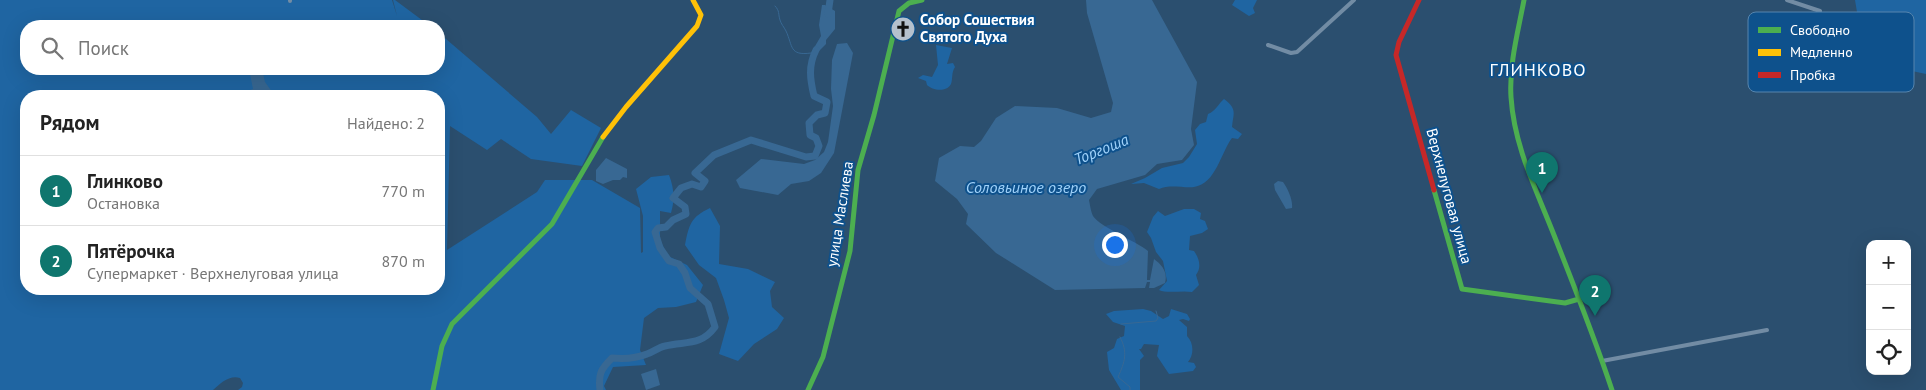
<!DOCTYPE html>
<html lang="ru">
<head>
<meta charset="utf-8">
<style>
	body { margin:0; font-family:"PT Sans",sans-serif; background:#f2f2f2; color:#222 }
	.controls { position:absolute; right:15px; bottom:15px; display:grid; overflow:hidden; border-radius:10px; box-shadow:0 5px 20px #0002 }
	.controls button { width:45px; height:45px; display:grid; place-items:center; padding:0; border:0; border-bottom:1px solid #e0e0e0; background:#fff; color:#222; font:25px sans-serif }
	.you { position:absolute; left:1114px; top:244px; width:18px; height:18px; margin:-12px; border:4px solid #fff; border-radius:50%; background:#1a73e8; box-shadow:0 0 0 8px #1a73e833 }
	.badge { display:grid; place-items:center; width:32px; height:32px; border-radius:50%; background:#0f766e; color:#fff; font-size:16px; font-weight:700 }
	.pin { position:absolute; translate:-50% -41px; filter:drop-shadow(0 1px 2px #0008) }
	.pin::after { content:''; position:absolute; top:26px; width:18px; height:15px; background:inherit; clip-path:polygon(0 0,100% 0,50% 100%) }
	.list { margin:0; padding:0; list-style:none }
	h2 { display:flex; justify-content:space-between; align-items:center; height:65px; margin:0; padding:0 20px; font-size:21px }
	h2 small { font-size:16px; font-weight:400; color:#767676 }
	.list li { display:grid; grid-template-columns:32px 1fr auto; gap:15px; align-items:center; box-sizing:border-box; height:70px; padding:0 20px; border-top:1px solid #e0e0e0 }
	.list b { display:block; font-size:19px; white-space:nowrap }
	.list p { margin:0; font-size:16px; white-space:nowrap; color:#767676 }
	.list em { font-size:16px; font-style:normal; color:#767676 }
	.icon { flex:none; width:28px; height:28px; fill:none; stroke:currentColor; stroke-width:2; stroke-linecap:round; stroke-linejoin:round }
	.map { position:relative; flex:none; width:1926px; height:390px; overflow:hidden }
	.search { position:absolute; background:#fff; box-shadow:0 5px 20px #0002; left:20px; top:20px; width:425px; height:55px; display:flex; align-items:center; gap:12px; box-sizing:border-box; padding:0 18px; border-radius:20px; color:#767676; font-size:19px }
	.panel { position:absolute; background:#fff; box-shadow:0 5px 20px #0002; left:20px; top:90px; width:425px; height:205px; border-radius:20px }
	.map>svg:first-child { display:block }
	.green { fill:#1f65a2; fill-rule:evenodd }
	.water { fill:#386893 }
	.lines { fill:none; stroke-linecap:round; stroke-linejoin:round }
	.stream { stroke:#386893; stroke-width:1 }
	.river { stroke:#386893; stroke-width:7 }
	.street { stroke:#728ca4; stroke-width:4 }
	.fast { stroke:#4caf50; stroke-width:5 }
	.slow { stroke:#ffc107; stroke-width:5 }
	.jam { stroke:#c62828; stroke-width:5 }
	.labels { text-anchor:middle; stroke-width:4; stroke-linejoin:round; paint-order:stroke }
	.poi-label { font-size:15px; font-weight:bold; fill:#fff; stroke:#0e518c; text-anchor:start }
	.street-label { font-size:15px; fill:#fff; stroke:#0e518c }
	.water-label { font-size:16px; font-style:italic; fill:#a0d2fa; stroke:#0e518c }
	.quarter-label { font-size:18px; letter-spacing:1px; fill:#fff; stroke:#0e518c }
	.key { fill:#0e518c; stroke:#5685ae; stroke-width:1 }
	.key-label { font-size:14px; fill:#fff }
</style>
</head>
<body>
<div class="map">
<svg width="1926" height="390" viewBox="0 0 1926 390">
	<rect width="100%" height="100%" fill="#2b4f6f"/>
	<path class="green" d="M0 0H392L397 16 393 0H395L430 26H26V69H439V33L537 117 551 134 571 110 601 128 582 166 531 159 501 139 487 150 450 126 447 250 537 192 545 180H592L640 208 641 253 643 252V216L636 189 651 177 669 175C674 188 675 199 671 213L660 211V240L668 256 687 265 703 285 696 302 676 307 658 308 644 318 640 350 646 365 613 367 604 386 606 390H238L242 387 243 383 240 378C229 375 221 383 213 390H0ZM26 96H439V289H26Z
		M1235 0H1257L1253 8 1255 13 1249 16 1232 5Z
		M1855 0H1926V74L1893 67 1898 30 1857 12Z
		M936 45 952 48 947 64 953 63 955 67C951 73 953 79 951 84 946 93 932 90 927 85L926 81 918 78 923 75 932 77 938 65Z
		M1224 99C1238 109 1233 114 1232 127L1242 134 1238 139 1232 138C1221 152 1216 184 1194 187 1182 188 1170 184 1159 189L1144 183 1131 184 1145 178 1162 168 1183 163 1189 157 1197 144 1195 130 1200 124 1206 122 1208 114C1216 111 1218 104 1224 99Z
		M710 208 720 226 719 264 748 269 775 282 770 291 772 307 784 318 777 329 754 344 738 361 719 354 729 318 724 300 716 278 699 265 685 245C689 224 691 217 710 208Z
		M1184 209H1194L1201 213 1200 219 1205 221 1208 229 1202 233 1190 236 1189 250 1194 251C1199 258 1202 267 1196 275L1199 285 1192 292C1181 290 1168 294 1159 290L1167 281 1163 261 1156 252 1151 238 1147 232 1153 217 1158 211 1165 216Z
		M1143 309 1151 311 1163 319 1169 316 1171 309 1187 314 1190 319 1189 321 1183 319 1179 320 1187 327V336C1194 343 1194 355 1188 362L1194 363 1196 367 1193 371 1169 374 1157 356 1159 345 1144 344 1141 349H1139L1144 356 1140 360V390H1121L1109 370 1107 352 1114 348 1117 339 1124 336 1125 326 1113 322 1106 314 1114 311Z"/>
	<path class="water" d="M1086 0H1152L1197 82 1191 129 1194 145 1182 160 1157 164 1145 175 1097 189 1089 200C1090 205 1091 212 1093 216 1100 227 1136 241 1148 251L1147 280H1150L1154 259C1162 265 1168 272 1165 283L1154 288H1149L1150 282H1147L1145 288 1055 290 996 253 966 224 968 214 957 199 935 181 939 158 960 146 974 147 981 141 996 118 1015 106 1057 108 1091 118 1111 112 1113 103 1087 13Z
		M822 5H825L835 11V29L826 40V44L813 57 811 53 821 36 819 25Z
		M847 43 853 53 834 153 821 173 809 181 791 184 778 195 740 188 736 180 761 159 804 164 815 160 824 152 828 142 833 106 831 89 832 60 837 44Z
		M249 69H262L265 82 275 96H235L253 89Z
		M606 158 627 169V178L623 177 620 180H613L603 184 596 181V170Z
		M1278 181 1283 182C1288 189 1293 200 1292 208L1286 209 1275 190 1274 184Z
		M656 369 660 385 646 390 641 374Z"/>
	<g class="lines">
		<path class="stream" d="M775 6C780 11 778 14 780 20 781 24 784 27 786 31 793 46 789 56 811 53L813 57
			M1121 324 1156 321 1158 318 1156 311
			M1120 337C1128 352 1125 362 1118 377L1130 387V390"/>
		<path class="river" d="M828 14 830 0
			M600 390C598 374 601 369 612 358 624 359 635 359 647 354 653 352 659 347 665 346 686 341 701 346 715 327L708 304 690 288 685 273 679 264 669 261 660 248 655 232 658 228 666 227 673 220 686 214 685 207 673 198 681 188 692 184 701 187 705 181 695 173 714 155 751 140 806 157 815 156 819 146 816 138 810 135 809 123 817 115 825 113 827 102 814 96C810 79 808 66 816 50"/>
		<path class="street" d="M1787 0 1820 11
			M290 1V0
			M1268 45 1291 53 1297 52 1354 0
			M1602 361 1767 330"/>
		<path class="fast" d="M1524 0C1518 32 1509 64 1511 97 1514 145 1535 187 1552 230 1573 283 1594 336 1612 390
			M1434 190 1462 289 1565 303 1579 299
			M433 390 442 346 452 324 552 224 603 137
			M808 390 823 357 850 251 858 170 874 115 899 11 909 3 922 0"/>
		<path class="slow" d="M603 137 626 107 697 26 701 15 693 0"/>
		<path class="jam" d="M1419 0 1399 42 1396 55 1434 190"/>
	</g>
	<defs>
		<symbol id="church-disc" viewBox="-11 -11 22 22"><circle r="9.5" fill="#b5c1cd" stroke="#0e518c"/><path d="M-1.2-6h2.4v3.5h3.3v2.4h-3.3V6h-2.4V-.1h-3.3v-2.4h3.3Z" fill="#111"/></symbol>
	</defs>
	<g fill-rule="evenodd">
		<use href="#church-disc" x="889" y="15" width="28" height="28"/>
	</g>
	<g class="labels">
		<g class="poi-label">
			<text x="920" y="25">Собор Сошествия<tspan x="920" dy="17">Святого Духа</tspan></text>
		</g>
		<g class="street-label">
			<text transform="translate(1449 196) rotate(75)" y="5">Верхнелуговая улица</text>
			<text transform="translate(840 214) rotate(-81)" y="5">улица Маслиева</text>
		</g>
		<g class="water-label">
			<text transform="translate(1101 149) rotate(-22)" y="6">Торгоша</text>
			<text x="1026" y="193">Соловьиное озеро</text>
		</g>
		<g class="quarter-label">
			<text x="1538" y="76">ГЛИНКОВО</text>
		</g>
	</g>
	<rect x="1748" y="12" width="166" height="80" rx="8" class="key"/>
	<rect x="1758" y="27" width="23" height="6" fill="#4caf50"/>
	<rect x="1758" y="49" width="23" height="7" fill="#ffc107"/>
	<rect x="1758" y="72" width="23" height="6" fill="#c62828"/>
	<g class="key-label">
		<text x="1790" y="35">Свободно</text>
		<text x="1790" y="57">Медленно</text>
		<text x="1790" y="80">Пробка</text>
	</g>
</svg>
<div class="controls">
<button>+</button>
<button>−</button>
<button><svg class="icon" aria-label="locate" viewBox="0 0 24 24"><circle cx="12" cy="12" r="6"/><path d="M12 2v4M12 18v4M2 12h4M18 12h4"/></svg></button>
</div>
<div class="you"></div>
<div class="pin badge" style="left:1542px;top:193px">1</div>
<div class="pin badge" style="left:1595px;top:316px">2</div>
<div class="search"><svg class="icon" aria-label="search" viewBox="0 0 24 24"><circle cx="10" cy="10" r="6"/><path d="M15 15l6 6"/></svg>Поиск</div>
<section class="panel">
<h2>Рядом<small>Найдено: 2</small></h2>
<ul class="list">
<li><span class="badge">1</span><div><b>Глинково</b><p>Остановка</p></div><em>770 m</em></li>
<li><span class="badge">2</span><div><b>Пятёрочка</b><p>Супермаркет · Верхнелуговая улица</p></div><em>870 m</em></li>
</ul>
</section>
</div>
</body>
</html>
